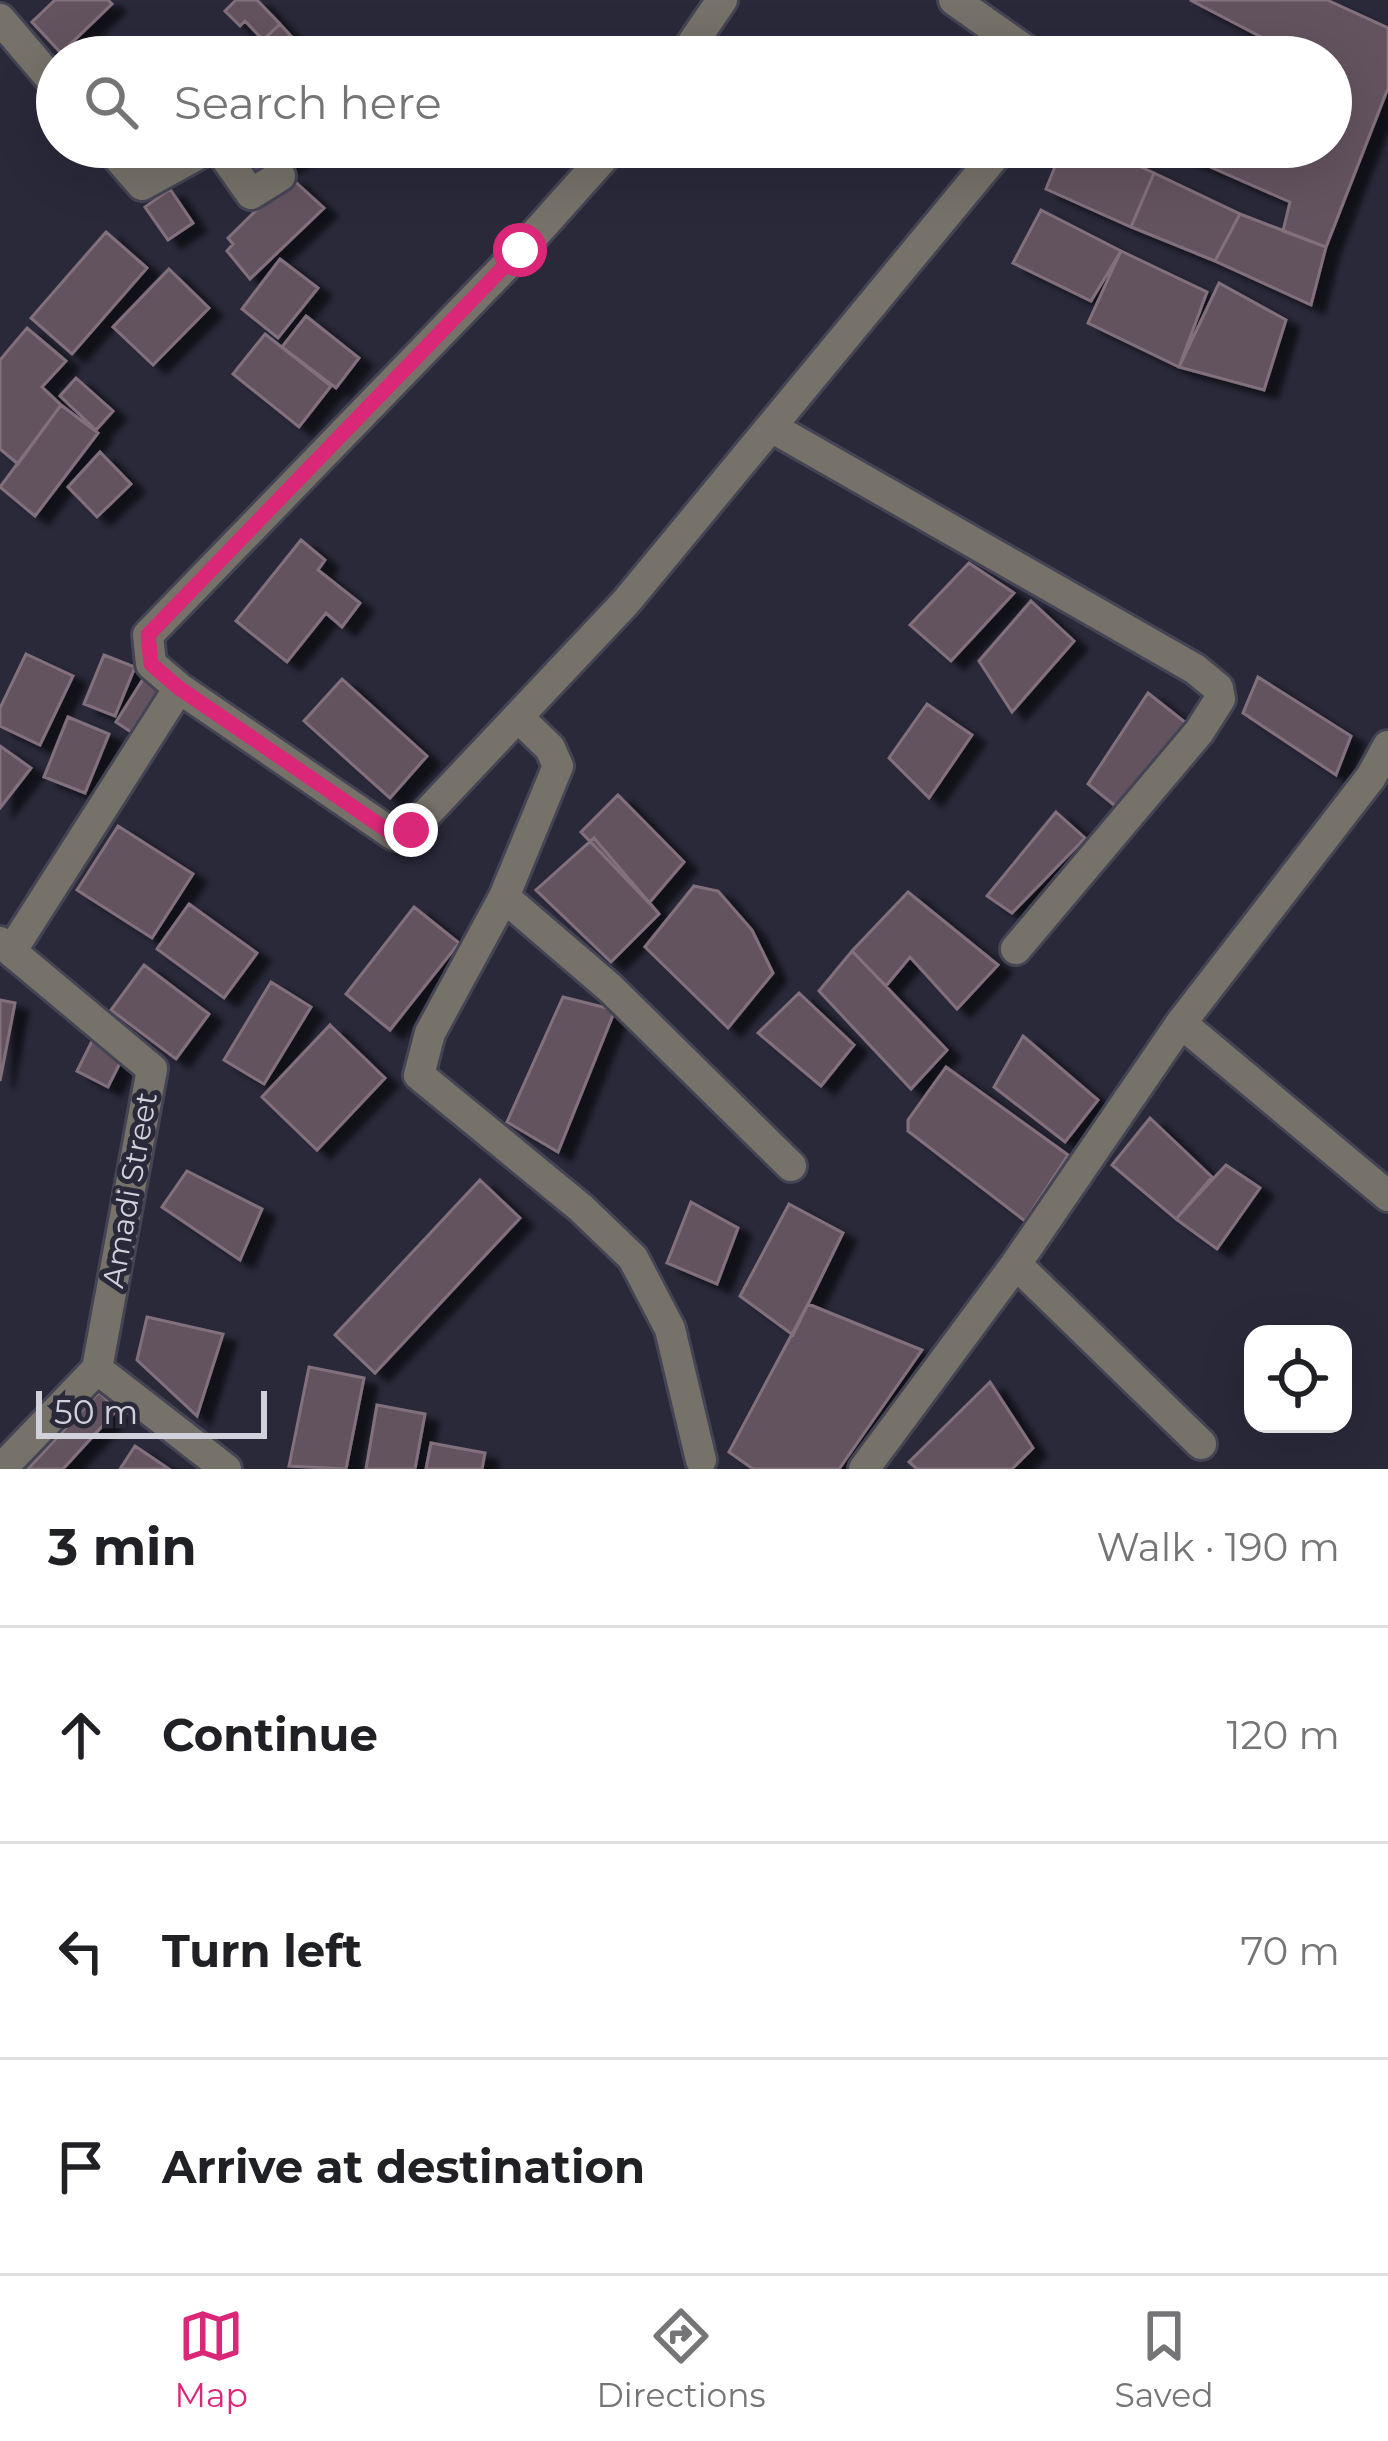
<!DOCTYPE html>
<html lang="en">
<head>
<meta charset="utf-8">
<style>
	body { margin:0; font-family:Montserrat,sans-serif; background:#f2f2f2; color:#202124 }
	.controls { position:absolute; right:36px; bottom:36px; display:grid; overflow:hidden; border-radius:24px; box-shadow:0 12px 48px #0002 }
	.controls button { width:108px; height:108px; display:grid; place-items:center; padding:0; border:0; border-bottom:3px solid #e0e0e0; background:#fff; color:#202124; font:60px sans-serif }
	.scale { position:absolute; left:36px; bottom:30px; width:231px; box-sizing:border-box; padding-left:12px; border:6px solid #d1d1dc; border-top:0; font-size:33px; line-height:42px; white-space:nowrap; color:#d1d1dc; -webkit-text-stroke:9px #29293a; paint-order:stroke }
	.stop { position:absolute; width:36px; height:36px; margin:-27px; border:9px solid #db2777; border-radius:50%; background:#fff }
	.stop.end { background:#db2777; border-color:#fff; box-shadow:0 3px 12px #0008 }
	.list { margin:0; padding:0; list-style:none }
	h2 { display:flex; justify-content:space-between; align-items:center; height:156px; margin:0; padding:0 48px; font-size:51px }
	h2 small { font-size:39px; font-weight:400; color:#757577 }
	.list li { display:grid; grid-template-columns:78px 1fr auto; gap:36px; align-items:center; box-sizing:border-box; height:216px; padding:0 48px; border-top:3px solid #e0e0e0 }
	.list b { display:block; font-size:45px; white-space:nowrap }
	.list em { font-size:39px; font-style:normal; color:#757577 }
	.icon { flex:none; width:66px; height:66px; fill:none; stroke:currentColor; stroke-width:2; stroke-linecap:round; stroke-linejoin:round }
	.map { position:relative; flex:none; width:1388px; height:1469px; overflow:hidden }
	.search { position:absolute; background:#fff; box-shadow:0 12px 48px #0002; left:36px; right:36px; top:36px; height:132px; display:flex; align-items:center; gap:30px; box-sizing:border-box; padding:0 42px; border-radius:66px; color:#757577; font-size:45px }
	.sheet { height:804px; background:#fff }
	nav { display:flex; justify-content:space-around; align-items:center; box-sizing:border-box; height:168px; border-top:3px solid #e0e0e0; background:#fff; font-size:33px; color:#757577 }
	nav a { display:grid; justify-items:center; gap:6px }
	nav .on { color:#db2777 }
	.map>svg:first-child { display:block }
	.building { fill:#64525e; stroke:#83707d; stroke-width:3; filter:url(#shadow) }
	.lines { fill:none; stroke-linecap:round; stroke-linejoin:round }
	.minor-casing { stroke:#444454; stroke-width:36 }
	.minor { stroke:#767269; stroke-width:30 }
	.route { stroke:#db2777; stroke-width:15 }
	.labels { text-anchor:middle; stroke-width:10; stroke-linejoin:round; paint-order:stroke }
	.street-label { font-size:30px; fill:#d1d1dc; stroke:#29293a }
</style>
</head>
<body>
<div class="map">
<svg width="1388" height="1469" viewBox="0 0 1388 1469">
	<defs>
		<filter id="shadow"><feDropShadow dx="13" dy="8" stdDeviation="3" flood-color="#0009"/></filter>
	</defs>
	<rect width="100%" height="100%" fill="#29293a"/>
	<path class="building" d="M55 0H108L112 4 61 53 32 22Z
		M236 0H257L280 24 263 40 245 21 240 26 225 11Z
		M1190 0H1327L1388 28V88L1326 247 1283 231 1290 202 1174 151 1175 147H1331V57H1260L1267 40Z
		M280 24 310 57H242L263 40Z
		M116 147H180L134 175Z
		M233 147H316L253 182Z
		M1063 147H1096L1154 173 1131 227 1046 189Z
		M1154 173 1240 214 1215 261 1131 227Z
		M290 177 324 208 250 279 227 251 233 244 228 238Z
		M170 189 193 223 168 240 145 207Z
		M1041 210 1121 251 1091 301 1013 263Z
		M1240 214 1326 247 1311 305 1215 261Z
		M106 232 147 268 72 354 31 318Z
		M1121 251 1207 292 1179 367 1088 323Z
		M280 259 318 288 278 338 242 309Z
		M169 269 209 308 153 365 113 327Z
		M1219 283 1286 320 1264 390 1179 367Z
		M306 316 359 358 336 388 282 347Z
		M27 328 66 361 42 387 61 405 18 464 0 449V360Z
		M265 334 331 386 299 427 233 374Z
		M76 378 113 411 96 430 60 396Z
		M61 405 98 433 35 516 0 487Z
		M100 452 131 484 97 517 68 487Z
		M301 540 325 560 318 570 360 603 342 627 326 613 287 662 236 621Z
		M969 563 1014 593 951 661 910 625Z
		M1031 601 1074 641 1012 712 979 661Z
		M26 654 73 676 40 745 0 726V708Z
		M104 655 135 667 115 716 84 704Z
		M145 676 161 686 131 732 116 722Z
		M1258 677 1351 736 1336 775 1243 713Z
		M342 679 427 756 390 798 304 721Z
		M1148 693 1186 723 1119 809 1088 784Z
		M927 704 972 735 929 798 889 758Z
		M68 717 109 734 85 793 44 777Z
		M0 746 31 768 0 808Z
		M618 795 684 862 649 903 581 832Z
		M1056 812 1085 838 1012 913 987 896Z
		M118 826 193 874 152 938 77 890Z
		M594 838 659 914 611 962 536 890Z
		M694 886 718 891 752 930 773 973 728 1028 645 947Z
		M908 892 998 965 957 1009 910 957 886 986 852 951Z
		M189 904 257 953 224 998 157 949Z
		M414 907 459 943 390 1030 346 994Z
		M852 951 947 1050 911 1089 819 991Z
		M144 965 209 1014 176 1059 111 1010Z
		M271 982 311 1007 264 1084 224 1060Z
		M799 993 854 1045 821 1086 758 1033Z
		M563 997 615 1010 558 1152 507 1122Z
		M0 1000 15 1003 0 1081Z
		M330 1025 385 1078 317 1150 262 1097Z
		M1023 1036 1098 1100 1065 1142 994 1087Z
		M92 1041 123 1057 108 1087 77 1071Z
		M946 1067 1068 1155 1025 1221 908 1131V1120Z
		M1150 1118 1212 1177 1176 1219 1112 1165Z
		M1226 1165 1260 1188 1217 1249 1176 1219Z
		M187 1171 262 1209 240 1260 162 1207Z
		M480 1180 520 1218 375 1373 335 1335Z
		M691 1202 738 1228 717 1284 667 1263Z
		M789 1204 843 1233 793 1335 740 1296Z
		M808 1304 922 1350 839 1469H753L729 1452Z
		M147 1317 223 1334 197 1416 137 1360Z
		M309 1367 364 1378 346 1469 289 1466Z
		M990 1382 1033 1448 1012 1469H917L909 1462Z
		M99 1392 117 1410 63 1469H28Z
		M377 1405 425 1414 415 1469H366Z
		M431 1443 485 1453 482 1469H426Z
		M135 1446 169 1469H120Z"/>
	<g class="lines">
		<defs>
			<path id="minor" d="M954 0 1035 57
				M0 19 57 86
				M683 57 722 0
				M109 147 142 185 211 147
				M218 147 251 194 280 176
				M613 147 520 251 148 635 151 664 179 688 394 835 411 830 626 602 1002 147
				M773 428 1195 669 1218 688 1220 699 1199 732 1016 949
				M518 717 550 748 558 766 504 897 430 1033 419 1075 581 1208 633 1258 670 1329 701 1460
				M504 897 610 988 791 1166
				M0 942 152 1069 97 1369 1 1469
				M12 950 179 688
				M1181 1023 1388 1196
				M1016 1264 1201 1444
				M97 1369 226 1469
				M864 1469 1016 1264 1181 1023 1371 777 1388 746"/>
		</defs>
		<use href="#minor" class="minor-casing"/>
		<use href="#minor" class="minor"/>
	</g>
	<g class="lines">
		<path class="route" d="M411 830 394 835 179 688 151 664 148 635 520 250"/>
	</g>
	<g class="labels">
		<g class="street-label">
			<text transform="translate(130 1190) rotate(-80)" y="10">Amadi Street</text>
		</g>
	</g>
</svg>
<div class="controls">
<button><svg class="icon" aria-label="locate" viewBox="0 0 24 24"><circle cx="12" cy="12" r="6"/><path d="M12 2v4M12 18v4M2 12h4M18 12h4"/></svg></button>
</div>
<div class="scale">50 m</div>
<div class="stop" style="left:520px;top:250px"></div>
<div class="stop end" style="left:411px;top:830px"></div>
<div class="search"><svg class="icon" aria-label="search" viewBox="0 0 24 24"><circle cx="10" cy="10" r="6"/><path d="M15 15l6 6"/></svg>Search here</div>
</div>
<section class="sheet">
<h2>3 min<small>Walk · 190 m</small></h2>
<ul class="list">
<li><svg class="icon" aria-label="ahead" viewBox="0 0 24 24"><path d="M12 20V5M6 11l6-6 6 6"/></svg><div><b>Continue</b></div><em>120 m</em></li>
<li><svg class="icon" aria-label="left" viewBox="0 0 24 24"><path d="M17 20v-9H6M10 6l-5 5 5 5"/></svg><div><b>Turn left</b></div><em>70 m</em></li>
<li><svg class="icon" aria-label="arrive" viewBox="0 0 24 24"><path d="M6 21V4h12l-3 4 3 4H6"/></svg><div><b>Arrive at destination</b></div></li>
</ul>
</section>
<nav>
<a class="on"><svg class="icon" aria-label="map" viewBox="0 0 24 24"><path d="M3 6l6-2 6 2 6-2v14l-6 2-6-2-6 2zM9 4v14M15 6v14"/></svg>Map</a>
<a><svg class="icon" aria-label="directions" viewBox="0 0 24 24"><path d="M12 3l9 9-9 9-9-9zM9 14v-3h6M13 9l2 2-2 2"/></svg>Directions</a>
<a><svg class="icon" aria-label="saved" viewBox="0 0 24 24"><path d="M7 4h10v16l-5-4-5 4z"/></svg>Saved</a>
</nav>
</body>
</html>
